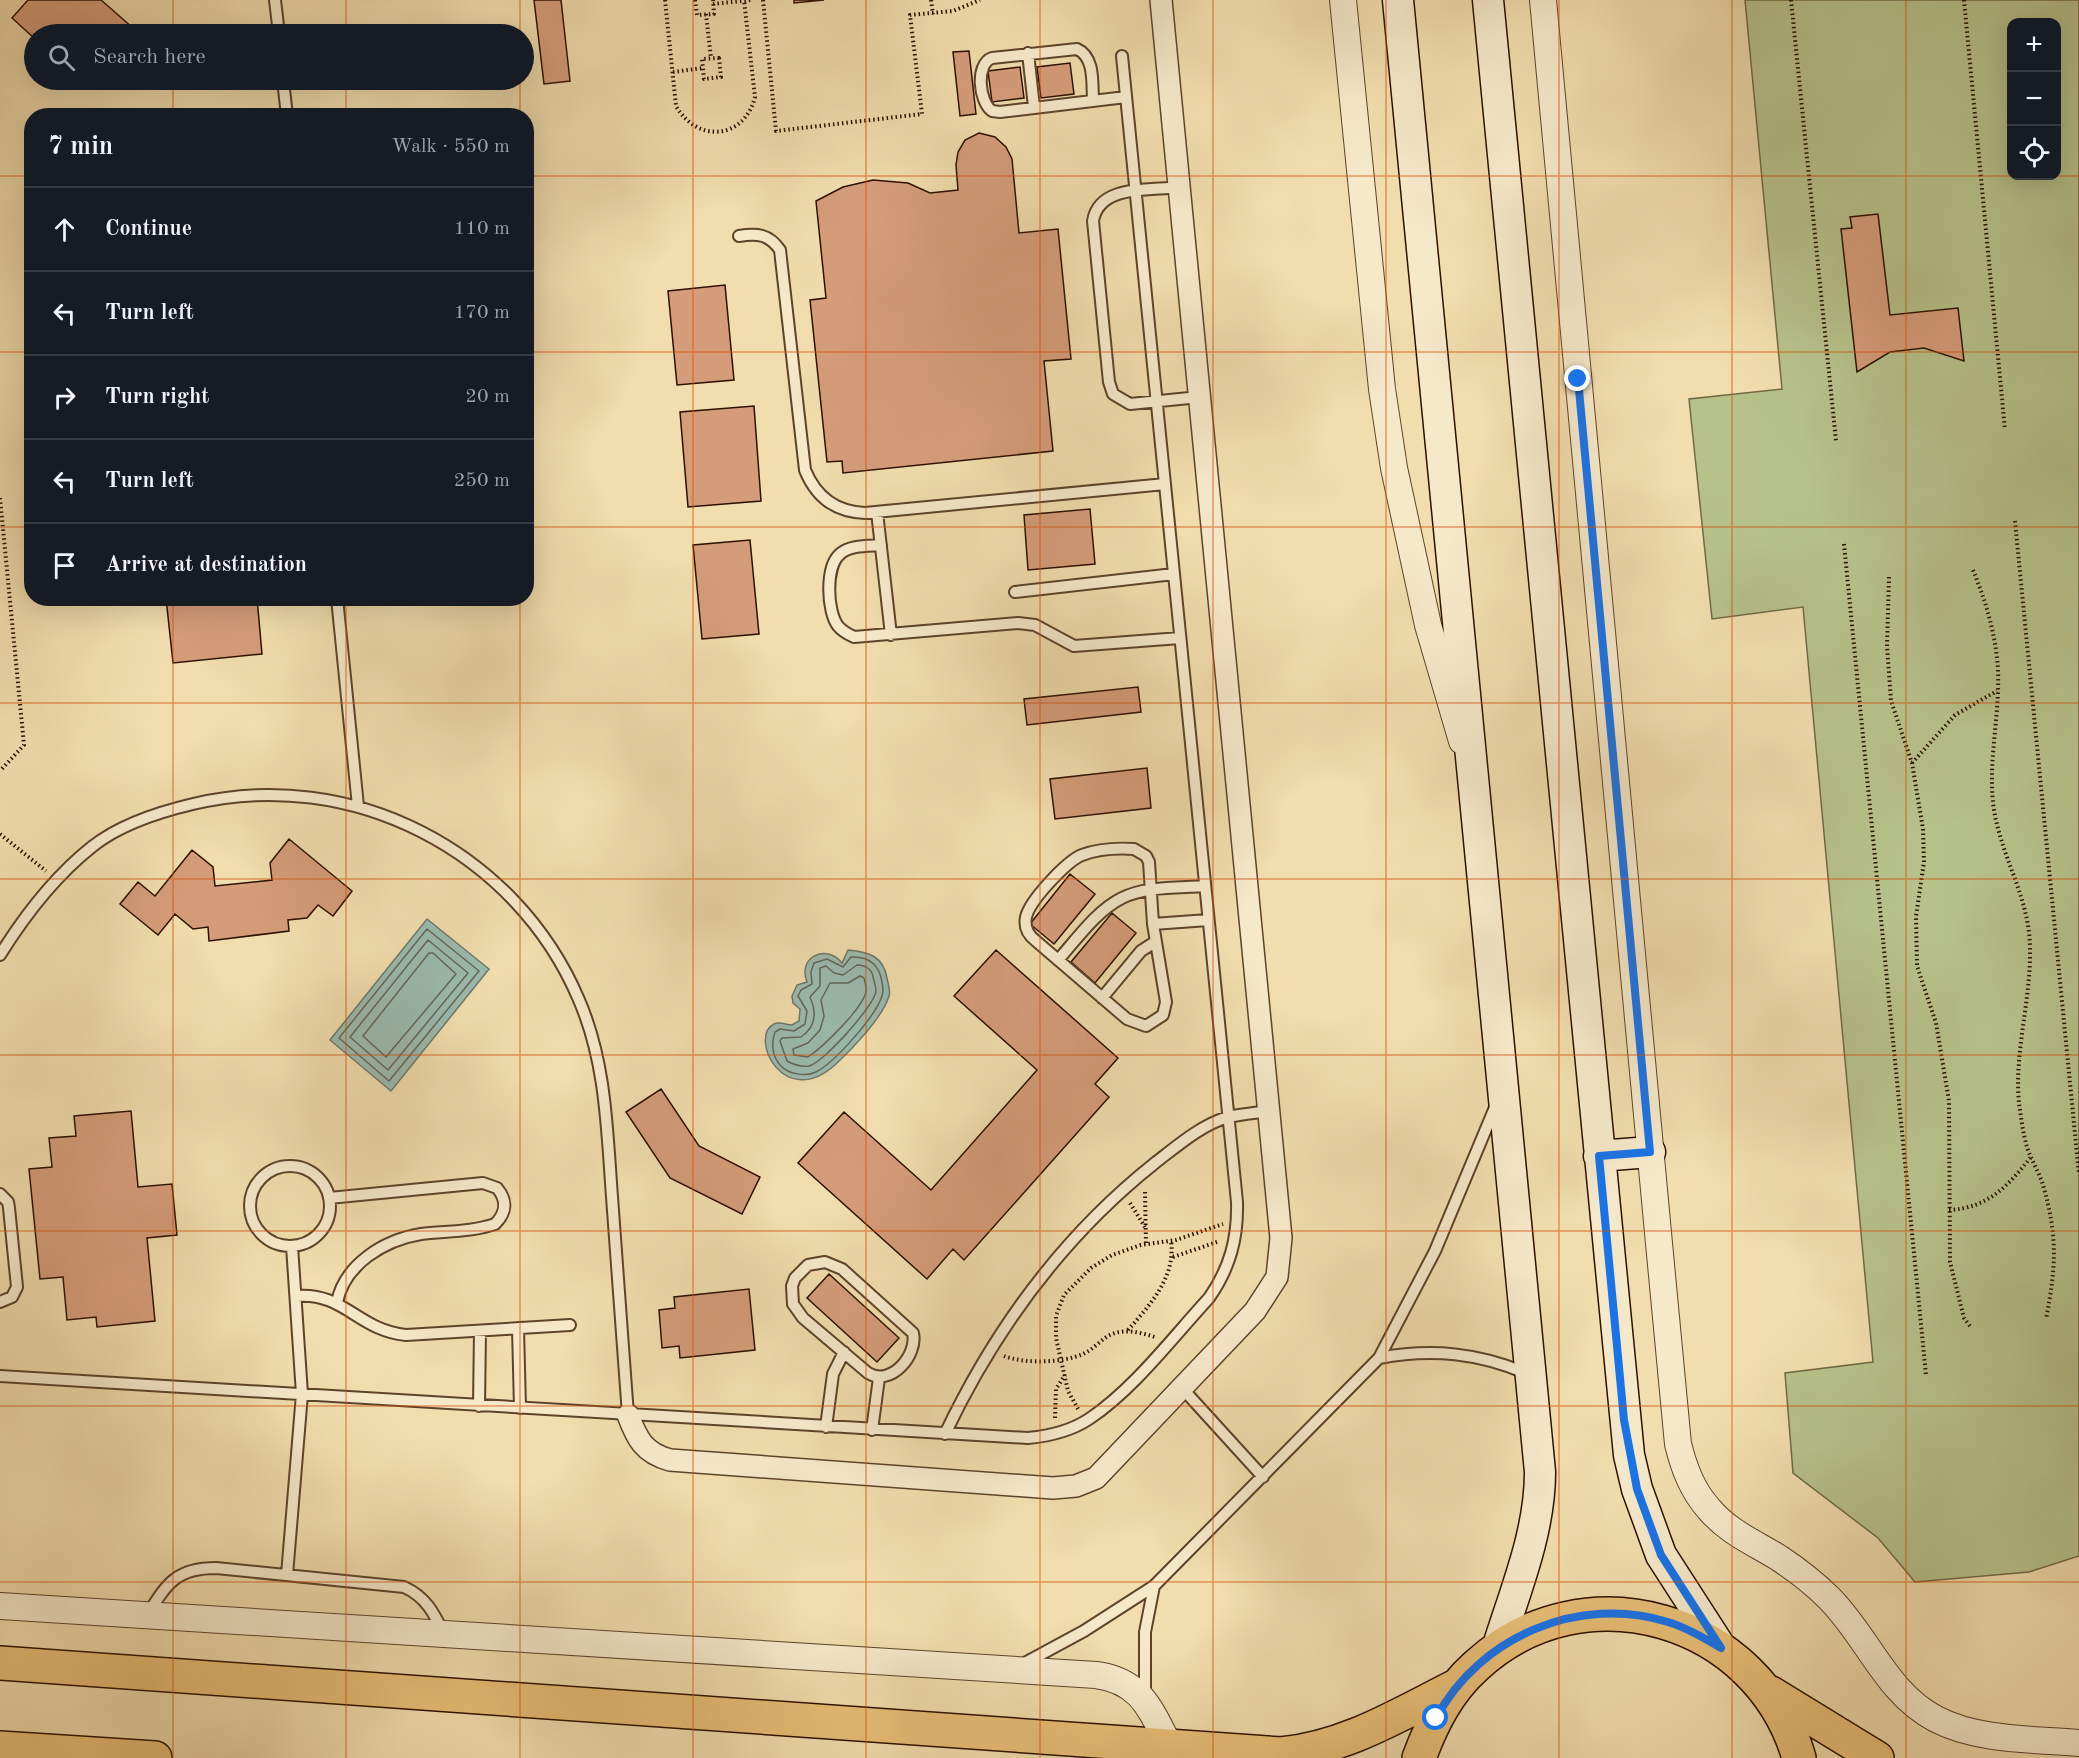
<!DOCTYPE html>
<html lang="en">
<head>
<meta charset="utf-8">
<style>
	body { margin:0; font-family:"Old Standard TT",serif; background:#20242c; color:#f1f3f6 }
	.controls { position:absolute; right:18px; top:18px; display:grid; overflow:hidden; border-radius:12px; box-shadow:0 6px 24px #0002 }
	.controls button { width:54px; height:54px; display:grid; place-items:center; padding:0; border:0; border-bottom:2px solid #363941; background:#171b24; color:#f1f3f6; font:30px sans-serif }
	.stop { position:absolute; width:18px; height:18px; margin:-14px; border:4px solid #1a73e8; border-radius:50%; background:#fff }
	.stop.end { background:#1a73e8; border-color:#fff; box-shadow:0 2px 6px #0008 }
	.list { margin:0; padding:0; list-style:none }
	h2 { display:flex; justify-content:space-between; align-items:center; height:78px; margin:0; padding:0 24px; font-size:26px }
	h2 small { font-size:20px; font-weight:400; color:#9ea1a6 }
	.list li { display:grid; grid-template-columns:39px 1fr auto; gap:18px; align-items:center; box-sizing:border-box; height:84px; padding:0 24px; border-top:2px solid #363941 }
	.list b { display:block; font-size:22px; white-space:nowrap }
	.list em { font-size:20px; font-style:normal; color:#9ea1a6 }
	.icon { flex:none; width:33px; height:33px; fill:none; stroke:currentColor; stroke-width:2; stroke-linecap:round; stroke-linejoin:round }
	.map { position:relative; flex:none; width:2079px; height:1758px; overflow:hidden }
	.search { position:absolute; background:#171b24; box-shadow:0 6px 24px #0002; left:24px; top:24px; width:510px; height:66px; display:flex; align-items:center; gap:15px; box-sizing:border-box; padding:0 21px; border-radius:33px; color:#9ea1a6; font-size:22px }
	.panel { position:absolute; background:#171b24; box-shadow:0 6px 24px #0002; left:24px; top:108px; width:510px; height:498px; border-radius:24px }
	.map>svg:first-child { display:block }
	.green { fill:#b7c28b; stroke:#726946; stroke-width:1.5; fill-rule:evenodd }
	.water { fill:#9bbbb0; stroke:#6f776a; stroke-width:1.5 }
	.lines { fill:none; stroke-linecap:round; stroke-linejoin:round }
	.shore { stroke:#646658; stroke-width:1.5 }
	.building { fill:#d59c79; stroke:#2c1000; stroke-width:1.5 }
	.service-casing { stroke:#5d432b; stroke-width:14 }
	.minor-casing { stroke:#5d432b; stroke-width:24 }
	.tertiary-casing { stroke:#5d432b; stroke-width:28 }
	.secondary-casing { stroke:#2c1000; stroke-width:33 }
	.primary-casing { stroke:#2c1000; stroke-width:36 }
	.path { stroke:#2c1000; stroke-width:4; stroke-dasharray:1.5 3; stroke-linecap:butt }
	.service { stroke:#f6e9ca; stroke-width:10 }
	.minor { stroke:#f6e9ca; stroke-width:21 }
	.tertiary { stroke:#f6e9ca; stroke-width:26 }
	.secondary { stroke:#f6e9ca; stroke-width:30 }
	.primary { stroke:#e8be76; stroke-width:33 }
	.route { stroke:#1a73e8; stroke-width:8 }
	.grid { fill:none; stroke:#d5520b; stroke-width:1.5; stroke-opacity:0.55 }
</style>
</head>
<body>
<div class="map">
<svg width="2079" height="1758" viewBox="0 0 2079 1758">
	<rect width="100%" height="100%" fill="#f1ddad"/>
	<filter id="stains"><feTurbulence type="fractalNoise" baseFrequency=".00333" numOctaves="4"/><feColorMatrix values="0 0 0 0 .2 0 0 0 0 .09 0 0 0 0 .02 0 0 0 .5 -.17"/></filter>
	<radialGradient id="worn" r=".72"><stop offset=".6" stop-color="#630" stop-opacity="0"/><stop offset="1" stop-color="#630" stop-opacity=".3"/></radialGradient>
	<path class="green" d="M1745 0H2079V1556L2029 1572 1915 1582 1878 1538 1793 1473 1785 1373 1873 1362 1803 607 1712 619 1689 399 1782 389ZM2012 22H2056V176H2012Z"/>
	<path class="water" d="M427 919 489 969 391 1091 330 1040Z
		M848 950C869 952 883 956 887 978 888 984 891 991 889 996 883 1017 852 1049 836 1064 784 1112 748 1037 774 1024 780 1021 786 1025 792 1025L799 1021 800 1009 793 1003 792 996 797 985 807 982C797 957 826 943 842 963Z"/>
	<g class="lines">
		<path class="shore" d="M427 929 479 971 389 1081 339 1038Z
			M428 940 468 973 388 1070 350 1037Z
			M429 953H433L456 974 386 1057 363 1036Z
			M851 957C869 956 879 964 882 982 883 987 884 991 882 996 875 1017 835 1062 816 1072 806 1077 788 1074 781 1066 772 1057 771 1043 775 1032L780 1029 794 1031 805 1024 807 1011 798 996 801 990 812 984 811 972 814 963 827 959 843 967Z
			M857 965C865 965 872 969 873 977 874 981 876 987 876 991 875 1005 823 1063 809 1066 801 1067 794 1065 787 1061L780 1041 782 1038 801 1037C816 1027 817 1013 810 997L820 986V968L826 966 834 973 843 975Z
			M860 976 864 978C865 982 867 988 866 992 862 1009 823 1047 808 1057L794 1055 793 1049 808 1043 820 1030 824 1016 821 1000 830 983H848Z"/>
	</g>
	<path class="building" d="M28 0H101L133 28 127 34H34V38L12 18Z
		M534 0H561L570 81 544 84Z
		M794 0H824L794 3Z
		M969 51 976 114 960 116 953 52Z
		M1070 63 1074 94 1041 98 1037 67Z
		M1020 67 1024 98 992 102 988 71Z
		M979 133 995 137 1006 147 1012 159 1019 233 1058 229 1071 359 1044 361 1053 451 843 473 842 461 827 462 810 300 826 298 816 201 843 187 873 180 908 183 930 193 958 190 956 165 958 152 965 140Z
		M1878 214 1890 315 1958 308 1964 361 1924 348 1890 352 1857 372 1841 229 1852 228 1850 217Z
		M725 285 734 380 677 385 668 291Z
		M754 406 761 501 688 507 680 412Z
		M1090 509 1095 564 1028 570 1024 515Z
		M750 540 759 634 702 639 693 545Z
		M166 598H257L262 654 173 663Z
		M1138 687 1141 712 1027 725 1024 699Z
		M1147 768 1151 808 1055 819 1050 779Z
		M289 839 352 891 333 916 318 905 307 918 288 920 289 931 209 941 208 927 193 929 175 914 158 935 120 904 138 882 155 896 192 850 213 867 215 886 272 880 270 863Z
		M1070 874 1095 894 1054 944 1030 924Z
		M1112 913 1136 933 1095 983 1071 962Z
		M996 950 1118 1058 1095 1084 1109 1097 964 1260 953 1249 927 1279 798 1163 844 1112 931 1190 1037 1070 954 996Z
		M661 1089 699 1146 760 1177 742 1214 670 1178 626 1112Z
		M131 1111 138 1187 172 1184 177 1235 147 1238 155 1321 97 1327 96 1317 67 1320 63 1277 40 1279 29 1169 52 1167 49 1138 76 1136 74 1116Z
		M829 1274 899 1338 877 1362 807 1298Z
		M749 1289 755 1350 680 1358 679 1346 662 1348 659 1310 675 1308 674 1297Z"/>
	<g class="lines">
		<defs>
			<path id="service" d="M275 0 279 34
				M1028 53 1034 107
				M283 80 287 116
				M1093 101C1092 83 1095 57 1077 49L992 58C975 64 979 102 992 111L1000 112 1126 97
				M1179 187C1150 191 1099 184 1093 221L1109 382 1113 394 1130 404 1199 397
				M739 236C757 233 769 234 780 250L805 470C816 497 836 512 865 513L1165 484
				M877 512 891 635
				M881 545C867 546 850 545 840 554 825 567 827 612 838 626 843 632 848 634 854 637L1018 623 1035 625 1074 646 1180 638
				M1015 592 1174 574
				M337 598 358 806
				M1134 849 1146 856 1149 862 1153 924 1166 1002 1163 1015 1146 1026 1127 1019 1036 941C1028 935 1024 927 1026 917 1030 900 1067 861 1082 855 1098 849 1118 848 1134 849Z
				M1153 924 1208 920
				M0 955C25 915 56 875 93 846 121 824 159 812 193 804 351 766 516 851 579 1000 606 1062 607 1130 612 1197 617 1270 623 1342 628 1415
				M1058 960C1077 939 1096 911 1122 898 1146 886 1178 888 1205 886
				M1102 998 1141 951 1155 942
				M250 1206a40 40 0 1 1 80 0a40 40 0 1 1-80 0Z
				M0 1194 8 1202 9 1208 17 1287 12 1297 0 1302
				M329 1198 483 1183 497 1188C508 1201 506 1213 495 1224 472 1232 445 1231 421 1234 384 1240 345 1264 337 1302
				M825 1262 842 1269 913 1333C918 1355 891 1387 868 1373L803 1318 793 1304 792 1286 795 1278 808 1265Z
				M296 1296C345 1292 357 1330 406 1335L570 1325
				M518 1328 520 1408
				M1379 1358C1432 1348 1479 1353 1528 1374
				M0 1376 1028 1438C1049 1436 1071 1431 1089 1419 1134 1389 1173 1337 1209 1298 1230 1268 1238 1238 1237 1202L1122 56
				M1182 1388 1263 1477
				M479 1406 480 1331
				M826 1427 833 1374 844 1352
				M872 1430 879 1378
				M945 1434C995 1329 1063 1236 1155 1163 1177 1146 1201 1125 1228 1117 1241 1114 1255 1113 1269 1111
				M287 1575 302 1394 292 1246
				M148 1614C167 1583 177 1568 216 1568L404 1587C426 1597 434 1613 444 1634
				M1023 1664 1084 1631 1154 1586 1379 1358 1435 1251 1496 1105
				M1145 1696V1632L1154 1586"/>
			<path id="minor" d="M628 1415C637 1439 644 1453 670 1460L1053 1488 1076 1486 1096 1478 1255 1311 1277 1277 1281 1238 1161 0"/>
			<path id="tertiary" d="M1343 0 1382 389 1394 468 1428 625 1462 741
				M1543 0 1660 1254 1678 1444C1684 1468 1692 1490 1709 1509 1728 1532 1755 1543 1779 1558 1797 1570 1814 1583 1829 1598 1868 1637 1886 1693 1936 1719 1978 1741 2033 1739 2079 1743
				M0 1606 1096 1675C1142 1681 1151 1711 1170 1747"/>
			<path id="secondary" d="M1398 0 1540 1472C1540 1533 1515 1591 1497 1649
				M1488 0 1629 1455 1637 1489 1661 1555 1721 1648
				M1599 1156 1650 1152"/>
			<path id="primary" d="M0 1663 1281 1754C1346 1748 1400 1714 1458 1685
				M1771 1693 1877 1758
				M0 1748 155 1758
				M1419 1758C1432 1723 1448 1691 1476 1666 1584 1566 1759 1618 1799 1758"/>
		</defs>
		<use href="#service" class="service-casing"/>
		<use href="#minor" class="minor-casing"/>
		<use href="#tertiary" class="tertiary-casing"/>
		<use href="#secondary" class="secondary-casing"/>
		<use href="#primary" class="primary-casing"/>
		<path class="path" d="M665 0 676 106C697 143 744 140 755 97L744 0
			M695 0 697 15 714 14 713 0
			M763 0 776 131 922 114 910 15 953 11 980 0
			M931 0 933 14
			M1791 0 1836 441
			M1964 0 2005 430
			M713 4 751 0
			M706 14 711 58
			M719 58 721 77 704 79 702 59Z
			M673 72 703 68
			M0 498 24 745 0 771
			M2015 521 2079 1175
			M1844 544 1926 1375
			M1973 570C1986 602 1996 635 1998 670 2000 718 1987 763 1994 810 2002 859 2030 899 2030 949 2031 1001 2014 1052 2019 1103 2021 1117 2023 1134 2027 1147 2031 1160 2039 1172 2043 1185 2058 1237 2056 1267 2046 1319
			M1889 577 1887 646 1891 701 1912 763 1923 829 1924 862 1916 916 1917 966 1936 1023 1949 1101 1950 1262 1964 1318 1970 1326
			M1912 763 1955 715 1997 691
			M0 834 46 871
			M1145 1192 1146 1245
			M1130 1203 1145 1227
			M1949 1210C1988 1208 2008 1186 2031 1157
			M1173 1257 1217 1242
			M1128 1330C1150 1305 1176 1277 1171 1241
			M1004 1356C1025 1364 1062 1363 1083 1354 1092 1350 1098 1343 1105 1338 1120 1327 1139 1332 1155 1337
			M1078 1409 1068 1391 1056 1338V1316L1064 1295 1091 1268 1112 1255 1141 1245 1176 1240 1223 1224
			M1055 1418 1056 1389 1065 1375"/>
		<use href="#service" class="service"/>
		<use href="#minor" class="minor"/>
		<use href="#tertiary" class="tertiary"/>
		<use href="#secondary" class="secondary"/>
		<use href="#primary" class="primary"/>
	</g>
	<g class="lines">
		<path class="route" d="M1436 1718C1479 1637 1579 1594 1668 1622 1687 1628 1704 1638 1721 1648L1661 1555 1637 1489 1624 1420 1599 1156 1650 1152 1578 379"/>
	</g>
	<path class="grid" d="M173 0V34M346 0V34M520 0V34M693 0V1758M866 0V1758M1040 0V1758M1213 0V1758M1386 0V1758M1559 0V1758M1732 0V1758M1906 0V1758M173 80V116M346 80V116M520 80V116M0 176H32M526 176H2079M0 352H32M526 352H2079M0 527H32M526 527H2079M173 598V1758M346 598V1758M520 598V1758M0 703H2079M0 879H2079M0 1055H2079M0 1231H2079M0 1406H2079M0 1582H2079"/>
	<rect width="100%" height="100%" filter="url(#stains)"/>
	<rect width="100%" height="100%" fill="url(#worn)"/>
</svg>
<div class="controls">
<button>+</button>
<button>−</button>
<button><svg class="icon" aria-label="locate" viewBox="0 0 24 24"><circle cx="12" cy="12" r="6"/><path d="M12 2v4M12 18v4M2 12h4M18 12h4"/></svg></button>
</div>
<div class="stop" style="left:1436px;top:1718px"></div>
<div class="stop end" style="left:1578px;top:379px"></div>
<div class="search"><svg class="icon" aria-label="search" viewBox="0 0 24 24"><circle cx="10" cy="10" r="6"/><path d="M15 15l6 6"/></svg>Search here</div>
<section class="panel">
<h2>7 min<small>Walk · 550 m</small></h2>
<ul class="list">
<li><svg class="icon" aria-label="ahead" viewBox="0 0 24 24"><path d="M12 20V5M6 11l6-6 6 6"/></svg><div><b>Continue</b></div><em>110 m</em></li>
<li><svg class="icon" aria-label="left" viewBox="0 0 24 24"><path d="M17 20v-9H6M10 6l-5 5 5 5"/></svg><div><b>Turn left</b></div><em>170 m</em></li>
<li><svg class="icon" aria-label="right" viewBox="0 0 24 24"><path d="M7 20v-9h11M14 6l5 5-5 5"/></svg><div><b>Turn right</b></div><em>20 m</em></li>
<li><svg class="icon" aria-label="left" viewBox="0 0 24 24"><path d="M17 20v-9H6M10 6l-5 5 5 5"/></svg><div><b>Turn left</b></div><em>250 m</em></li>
<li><svg class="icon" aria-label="arrive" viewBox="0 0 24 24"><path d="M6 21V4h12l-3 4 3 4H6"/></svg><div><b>Arrive at destination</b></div></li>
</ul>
</section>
</div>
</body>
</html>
